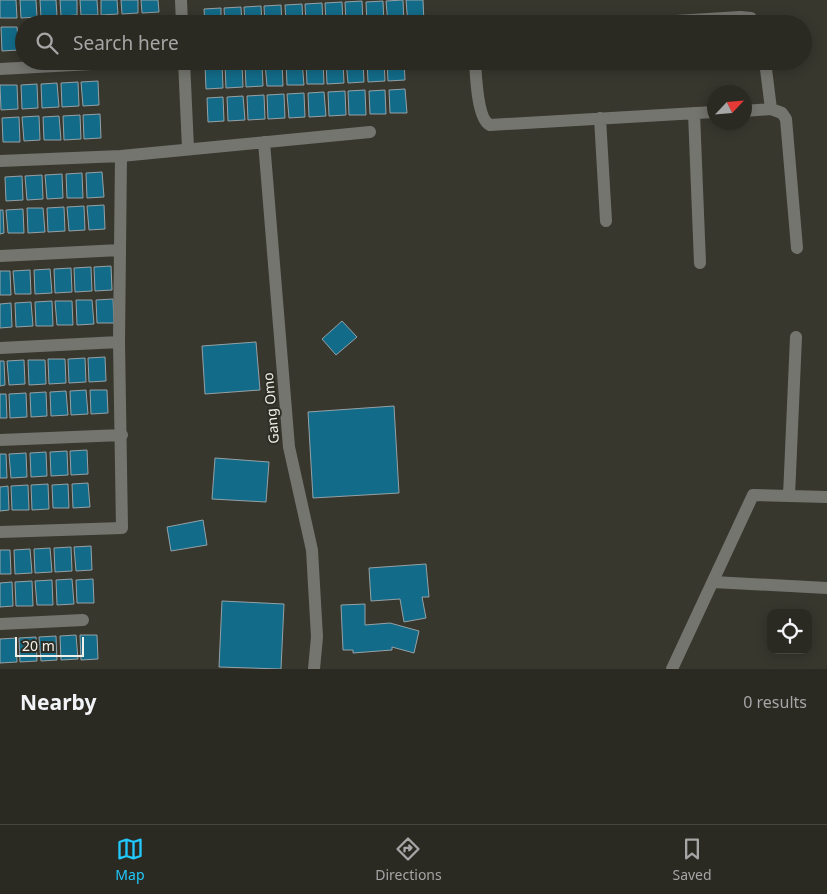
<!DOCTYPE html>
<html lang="en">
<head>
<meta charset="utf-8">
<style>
	body { margin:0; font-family:"Noto Sans",sans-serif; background:#32312a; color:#f1f3f6 }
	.controls { position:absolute; right:15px; bottom:15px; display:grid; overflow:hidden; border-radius:10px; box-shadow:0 2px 12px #0003 }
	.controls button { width:45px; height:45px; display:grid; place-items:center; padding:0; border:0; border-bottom:1px solid #464540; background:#2a2922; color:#f1f3f6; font:25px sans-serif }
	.compass { position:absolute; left:707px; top:85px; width:45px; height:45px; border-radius:50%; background:#2a2922; box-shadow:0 2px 12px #0003; rotate:64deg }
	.scale { position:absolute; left:15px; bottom:12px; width:69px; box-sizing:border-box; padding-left:5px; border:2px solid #f0f0ea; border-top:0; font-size:14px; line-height:18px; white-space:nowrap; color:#f0f0ea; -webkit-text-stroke:4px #2e2d24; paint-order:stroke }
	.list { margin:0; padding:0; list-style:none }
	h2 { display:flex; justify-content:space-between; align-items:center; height:65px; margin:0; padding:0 20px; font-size:21px }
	h2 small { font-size:16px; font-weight:400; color:#a5a6a5 }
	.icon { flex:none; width:28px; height:28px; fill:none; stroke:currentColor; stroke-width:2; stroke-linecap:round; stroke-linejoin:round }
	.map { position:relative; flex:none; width:827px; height:669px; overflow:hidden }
	.search { position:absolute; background:#2a2922; box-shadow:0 2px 12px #0003; left:15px; right:15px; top:15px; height:55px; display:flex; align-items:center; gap:12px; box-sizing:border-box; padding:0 18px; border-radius:28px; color:#a5a6a5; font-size:19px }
	.sheet { height:155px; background:#2a2922 }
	nav { display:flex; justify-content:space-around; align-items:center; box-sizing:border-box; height:70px; border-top:1px solid #464540; background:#2a2922; font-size:14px; color:#a5a6a5 }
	nav a { display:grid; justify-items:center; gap:2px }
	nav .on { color:#22c9fd }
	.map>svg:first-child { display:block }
	.building { fill:#126c89; stroke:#95a1a6 }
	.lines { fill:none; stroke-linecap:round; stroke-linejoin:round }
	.street { stroke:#757570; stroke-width:12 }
	.labels { text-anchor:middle; stroke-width:4; stroke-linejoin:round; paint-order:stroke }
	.street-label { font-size:14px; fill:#f0f0ea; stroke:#2e2d24 }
</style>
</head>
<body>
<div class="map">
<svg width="827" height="669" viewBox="0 0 827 669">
	<rect width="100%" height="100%" fill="#38372e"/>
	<path class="building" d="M0 0H16L17 18H0Z
		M20 0H36L37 17 21 18Z
		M40 0H56L57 16 41 17Z
		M60 0H77V15L61 16Z
		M80 0H97L98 15H81Z
		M101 0H117L118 14 101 15Z
		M121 0H138V13L122 14Z
		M141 0H158L159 12 142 13Z
		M403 0 404 24H388L386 1Z
		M406 0H423L424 23 408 24Z
		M362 1 363 24H346L345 2Z
		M383 1 384 24H367L366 2Z
		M342 2 343 24H326L325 3Z
		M322 3 323 24H306L305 4Z
		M302 4 303 24H286L285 5Z
		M281 5 282 24H265L264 6Z
		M261 6 262 24H245L244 7Z
		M241 7 242 24H225L224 8Z
		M221 8V24H205L204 9Z
		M1 27H17L19 50 2 51Z
		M286 61H302L304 85H287Z
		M306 61H323L324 84H307Z
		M326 61H343L344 83 327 84Z
		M346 61H363L364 82 348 83Z
		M367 61H384L385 81 368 82Z
		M387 61H404L405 80 388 81Z
		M282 62 283 86H267L265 63Z
		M242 63 243 87 226 88 225 64Z
		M245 63H262L263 86 246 87Z
		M222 64 223 88 206 89 205 65Z
		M98 81 99 105 83 106 81 82Z
		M78 82 79 106 62 107 61 83Z
		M57 83 59 107 42 108 41 84Z
		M37 84 38 108 22 109 21 85Z
		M0 85H17L18 109 1 110Z
		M405 89 407 113H390L389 90Z
		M365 90 366 115H349L348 91Z
		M385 90 386 114H370L369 91Z
		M345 91 346 115 329 116 328 92Z
		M324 92 326 116 309 117 308 93Z
		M304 93 305 117 289 118 287 94Z
		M284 94 285 118 268 119 267 95Z
		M264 95 265 119 248 120 247 96Z
		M243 96 245 120 228 121 227 97Z
		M223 97 224 121 208 122 207 98Z
		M100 114 101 138 84 139 83 115Z
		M80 115 81 139 64 140 63 116Z
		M39 116 40 140 24 141 22 117Z
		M59 116 61 140H44L43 117Z
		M19 117 20 142H3L2 118Z
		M102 172 104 197 87 198 86 173Z
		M82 173 83 198H67L66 174Z
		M62 174 63 198 47 199 45 175Z
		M42 175 43 199 27 200 25 176Z
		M22 176 23 200 6 201 5 177Z
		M104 205 105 229 89 230 87 206Z
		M84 206 85 230 69 231 67 207Z
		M64 207 65 231 48 232 47 208Z
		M27 208H43L45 232 28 233Z
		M23 209 24 233H8L6 210Z
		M0 210H3L4 233 0 234Z
		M111 266 112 290 95 291 94 267Z
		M91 267 92 291 75 292 74 268Z
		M71 268 72 292 55 293 54 269Z
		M50 269 52 293 35 294 34 270Z
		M30 270 31 294H15L13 271Z
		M0 271H10L11 295H0Z
		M113 299 114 323H97L96 300Z
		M76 300H92L94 324 77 325Z
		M52 301 53 326H36L35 302Z
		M55 301H72L73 325H57Z
		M31 302 33 326 16 327 15 303Z
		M11 303 12 327 0 328V304Z
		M342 321 357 337 336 355 322 339Z
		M256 342 260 390 205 394 202 346Z
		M105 357 106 381 89 382 88 358Z
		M85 358 86 382 69 383 68 359Z
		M48 359H65L66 383 49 384Z
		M24 360 25 384 9 385 7 361Z
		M28 360H45L46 384 29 385Z
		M0 361H4L5 385 0 386Z
		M86 390 88 414 71 415 70 391Z
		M90 390H107L108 413 91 414Z
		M66 391 68 415 51 416 50 392Z
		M46 392 47 416 31 417 30 393Z
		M26 393 27 417 10 418 9 394Z
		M0 394H6L7 418H0Z
		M394 406 399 493 313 498 308 412Z
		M87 450 88 474 71 475 70 451Z
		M67 451 68 475 51 476 50 452Z
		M46 452 47 476 31 477 30 453Z
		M26 453 27 477 11 478 9 454Z
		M0 454H6L7 478H0Z
		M215 458 269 462 266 502 212 499Z
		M88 483 90 507 73 508 72 484Z
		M48 484 49 509 32 510 31 485Z
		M68 484 69 508H53L52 485Z
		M28 485 29 510H12L11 486Z
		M8 486 9 510 0 511V487Z
		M203 520 207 545 171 551 167 527Z
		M91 546 92 570 76 571 74 547Z
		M71 547 72 571 55 572 54 548Z
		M50 548 52 572 35 573 34 549Z
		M30 549 32 573 15 574 14 550Z
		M0 550H10L11 574H0Z
		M426 564 429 597H422L426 618 404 622 400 599 371 601 369 568Z
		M72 579 74 604 57 605 56 580Z
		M93 579 94 603H77L76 580Z
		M52 580 53 605H37L35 581Z
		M32 581 33 606H16L15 582Z
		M12 582 13 606 0 607V583Z
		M222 601 284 604 281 669 219 667Z
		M365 604V625L390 623 419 631 414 653 392 647V650L353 653V650H343L341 605Z
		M76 635 78 659 61 660 60 636Z
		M80 635H97L98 659 81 660Z
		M56 636 57 660 41 661 39 637Z
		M36 637 37 661 20 662 19 638Z
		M16 638 17 662 0 663V639Z"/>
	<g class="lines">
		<path class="street" d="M181 0 182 24
			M628 24 740 17 751 18 755 24
			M184 61 188 148
			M475 61C476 75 477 119 490 125L714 112
			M765 61 771 109 782 113 786 119 797 248
			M0 69 147 61
			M744 111 771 109
			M694 113 700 263
			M600 118 606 221
			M264 142 289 447 312 550 317 637 314 669
			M0 161 121 156 370 132
			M0 256 120 250
			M0 348 119 342
			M0 440 122 435
			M789 496 796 337
			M0 532 122 528 119 342 121 156
			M713 582 827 588
			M0 624 83 620
			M672 669 753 495 827 497"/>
	</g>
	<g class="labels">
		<g class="street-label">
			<text transform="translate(271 408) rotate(-95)" y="5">Gang Omo</text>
		</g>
	</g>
</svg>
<div class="controls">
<button><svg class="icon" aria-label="locate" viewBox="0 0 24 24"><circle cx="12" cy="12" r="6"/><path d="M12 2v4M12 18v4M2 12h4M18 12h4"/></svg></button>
</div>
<svg class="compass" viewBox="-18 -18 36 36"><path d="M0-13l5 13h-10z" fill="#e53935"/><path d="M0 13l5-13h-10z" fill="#a5a6a5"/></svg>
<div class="scale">20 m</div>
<div class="search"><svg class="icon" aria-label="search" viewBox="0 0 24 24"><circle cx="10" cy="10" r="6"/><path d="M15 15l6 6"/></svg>Search here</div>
</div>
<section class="sheet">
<h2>Nearby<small>0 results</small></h2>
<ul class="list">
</ul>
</section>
<nav>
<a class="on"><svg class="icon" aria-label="map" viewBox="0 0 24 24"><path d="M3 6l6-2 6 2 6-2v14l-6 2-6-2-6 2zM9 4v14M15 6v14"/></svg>Map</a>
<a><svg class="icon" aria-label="directions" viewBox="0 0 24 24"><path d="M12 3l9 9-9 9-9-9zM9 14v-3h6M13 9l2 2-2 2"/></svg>Directions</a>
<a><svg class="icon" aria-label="saved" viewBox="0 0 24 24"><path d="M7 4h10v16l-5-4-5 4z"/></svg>Saved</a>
</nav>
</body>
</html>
